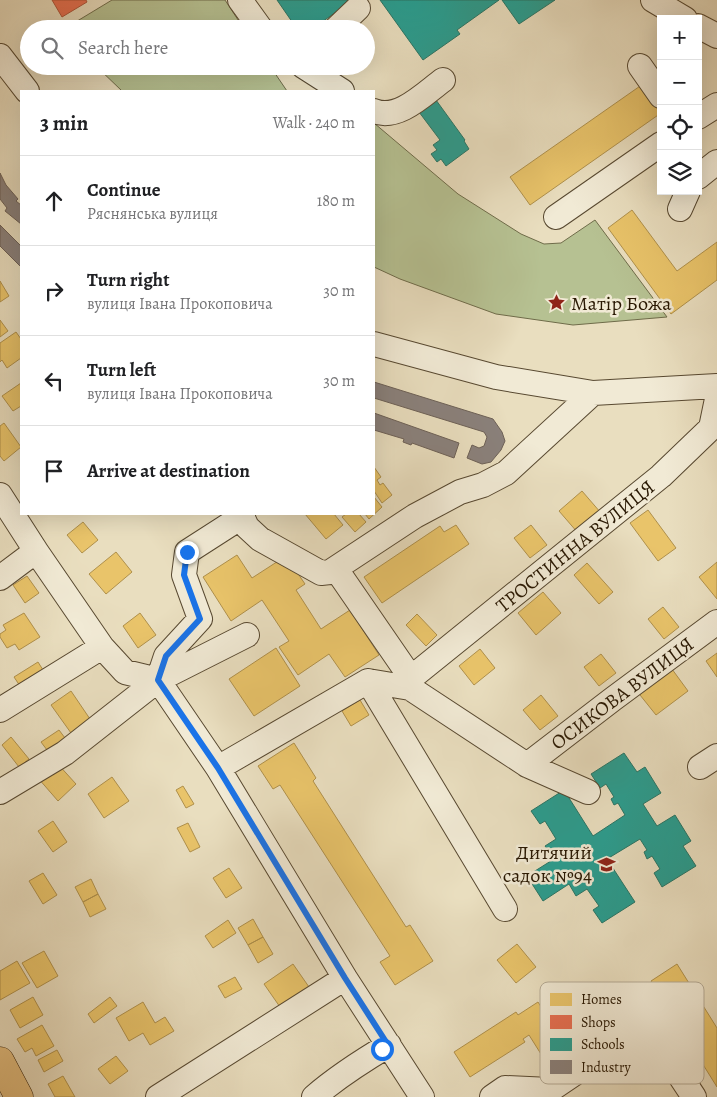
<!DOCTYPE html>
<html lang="en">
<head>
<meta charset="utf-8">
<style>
	body { margin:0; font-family:Alegreya,serif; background:#f2f2f2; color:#202124 }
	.controls { position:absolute; right:15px; top:15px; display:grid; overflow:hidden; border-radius:0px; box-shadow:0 5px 20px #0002 }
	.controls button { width:45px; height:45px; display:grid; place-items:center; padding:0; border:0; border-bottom:1px solid #e0e0e0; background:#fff; color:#202124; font:25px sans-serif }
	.stop { position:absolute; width:15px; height:15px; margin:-11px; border:4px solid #1a73e8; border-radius:50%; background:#fff }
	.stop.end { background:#1a73e8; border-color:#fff; box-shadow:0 1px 5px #0008 }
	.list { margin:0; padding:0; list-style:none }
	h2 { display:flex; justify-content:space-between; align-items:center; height:65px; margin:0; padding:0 20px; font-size:21px }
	h2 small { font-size:16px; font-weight:400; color:#757577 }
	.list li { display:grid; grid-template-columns:32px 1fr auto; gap:15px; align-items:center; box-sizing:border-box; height:90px; padding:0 20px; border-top:1px solid #e0e0e0 }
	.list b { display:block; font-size:19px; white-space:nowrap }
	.list p { margin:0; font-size:16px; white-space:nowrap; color:#757577 }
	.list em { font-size:16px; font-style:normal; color:#757577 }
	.icon { flex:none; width:28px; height:28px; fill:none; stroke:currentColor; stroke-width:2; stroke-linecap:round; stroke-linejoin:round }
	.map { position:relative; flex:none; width:717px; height:1097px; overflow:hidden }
	.search { position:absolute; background:#fff; box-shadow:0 5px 20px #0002; left:20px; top:20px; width:355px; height:55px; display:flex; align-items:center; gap:12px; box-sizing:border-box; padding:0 18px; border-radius:28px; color:#757577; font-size:19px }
	.panel { position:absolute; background:#fff; box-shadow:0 5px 20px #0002; left:20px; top:90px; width:355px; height:425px; border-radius:0px }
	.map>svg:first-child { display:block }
	.green { fill:#b6c192; stroke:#6f6c4a }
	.homes { fill:#e9c46a; stroke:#af904b }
	.shops { fill:#e76f51; stroke:#ae5539 }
	.schools { fill:#2a9d8f; stroke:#297565 }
	.industry { fill:#8a817c; stroke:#6d6157 }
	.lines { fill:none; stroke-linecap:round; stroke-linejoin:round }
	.minor-casing { stroke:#584931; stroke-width:26 }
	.major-casing { stroke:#281702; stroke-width:29 }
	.minor { stroke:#f1ead5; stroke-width:24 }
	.major { stroke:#e4bf80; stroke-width:28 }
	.route { stroke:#1a73e8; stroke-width:6 }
	.labels { text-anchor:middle; stroke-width:5; stroke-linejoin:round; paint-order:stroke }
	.poi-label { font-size:20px; fill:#281702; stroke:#f1ead5; text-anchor:start }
	.street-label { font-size:20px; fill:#281702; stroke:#f1ead5 }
	.key { fill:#f1ead5; stroke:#b5ab96; stroke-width:1 }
	.key-label { font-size:14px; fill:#281702 }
</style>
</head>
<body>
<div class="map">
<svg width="717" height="1097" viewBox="0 0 717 1097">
	<rect width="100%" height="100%" fill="#e9debf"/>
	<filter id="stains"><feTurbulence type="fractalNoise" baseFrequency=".004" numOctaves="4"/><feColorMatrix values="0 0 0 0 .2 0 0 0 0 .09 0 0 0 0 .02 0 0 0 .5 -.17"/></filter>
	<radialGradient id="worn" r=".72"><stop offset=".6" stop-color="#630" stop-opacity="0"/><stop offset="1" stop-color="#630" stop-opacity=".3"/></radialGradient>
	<path class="green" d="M112 0H225L244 29H70L69 26Z
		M96 66H270L287 91H122Z
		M374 123 458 194 521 234 544 244 561 243 595 220 667 317 573 325 496 314 400 279 374 267Z"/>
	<path class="homes" d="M643 84 661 109V113L530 205 510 177Z
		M632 210 677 271 717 242V280L671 314 608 228Z
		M0 281 9 296 0 302Z
		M0 320 8 331 0 337Z
		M16 332 21 339V358L7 368 2 360 0 362V343Z
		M21 383V406L13 411 2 396Z
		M4 423 21 447 4 461 0 456V426Z
		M374 467 381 477 377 480 380 485 383 483 392 495 382 503 374 491Z
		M582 491 601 513 578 533 559 511Z
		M374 497 382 507 369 519 365 514H374Z
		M648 510 676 548 658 561 630 523Z
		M305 514H334L343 525 326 539Z
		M346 514H359L366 522 355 532 342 517Z
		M83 522 98 540 82 553 67 535Z
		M456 525 469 544 382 603 364 577 440 526 444 532Z
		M531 525 547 545 530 558 514 538Z
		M116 552 132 572 106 594 89 574Z
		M237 555 252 578 286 556 305 584 296 590 321 629 350 610 379 655 345 677 329 654 298 675 279 647 289 641 262 600 231 621 203 577Z
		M717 562V599L699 577Z
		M587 563 613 592 599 604 574 575Z
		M27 576 39 593 25 603 13 585Z
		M543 592 561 613 536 635 518 613Z
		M663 607 679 627 664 639 648 619Z
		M24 613 40 637 19 650 15 644 7 648 0 637V634L6 630 3 625Z
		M140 613 156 635 138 648 123 626Z
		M417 614 437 635 426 646 406 625Z
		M276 648 300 686 254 716 229 679Z
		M480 649 495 668 474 685 459 666Z
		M717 653V677L706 661Z
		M601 654 616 673 599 686 584 667Z
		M38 662 48 678 24 692 14 677Z
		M669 665 688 691 656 715 636 690Z
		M71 691 90 719 71 733 51 705Z
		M541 695 558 716 540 730 523 710Z
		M360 700 369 715 351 726 342 711Z
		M59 730 68 742 50 754 41 742Z
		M11 737 29 759 19 767 2 745Z
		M294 743 316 778 313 781 406 927 410 925 433 961 395 985 380 962 390 956 280 785 273 789 258 766Z
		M56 762 76 784 58 801 38 778Z
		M112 777 129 801 104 818 88 794Z
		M183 786 194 804 186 808 176 790Z
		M53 821 67 842 53 852 38 831Z
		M188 823 200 847 190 852 177 828Z
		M229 868 242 888 226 898 213 878Z
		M43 873 57 895 43 904 29 881Z
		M91 879 98 894 83 902 75 887Z
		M98 894 106 909 90 917 83 902Z
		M253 919 263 937 248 945 238 928Z
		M228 920 236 933 213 948 205 936Z
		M263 937 273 954 258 963 248 945Z
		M517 944 536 967 516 983 497 960Z
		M44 951 58 976 37 988 22 963Z
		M17 961 30 983 0 1000V971Z
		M293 964 309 987 280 1007 264 984Z
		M677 964 717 1028V1087L651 981Z
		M235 977 242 989 225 998 218 986Z
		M33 997 43 1015 20 1028 10 1010Z
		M110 997 117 1006 94 1023 88 1014Z
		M143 1002 155 1023 165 1017 174 1031 150 1045 143 1033 129 1041 116 1018Z
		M538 1002 545 1013 553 1008 563 1024 561 1025 573 1045 546 1062 529 1035 523 1039 525 1042 470 1077 454 1052 516 1012 518 1015Z
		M42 1025 54 1046 36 1056 32 1048 25 1052 17 1039Z
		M57 1050 63 1061 44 1072 38 1060Z
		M116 1056 128 1071 110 1084 98 1069Z
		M63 1076 75 1097H55L48 1084Z"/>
	<path class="shops" d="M52 0H86L87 2 62 17Z"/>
	<path class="schools" d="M277 0H353L312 29H297Z
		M380 0H499L457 30 460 34 423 60Z
		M502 0H555L519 24Z
		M436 100 465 140 464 141 469 149 446 166 441 159 437 162 431 154 437 150 433 145 440 140 419 112Z
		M624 753 637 772 645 767 661 793 643 804 657 826 675 815 691 841 683 846 696 866 662 887 654 873 660 869 652 856 647 859 644 852 647 850 640 839 607 859 635 902 602 923 593 910 599 906 587 889 576 896 569 884 543 901 527 876 554 859 545 846 556 839 545 821 540 824 531 811 564 790 593 836 625 815 618 803 614 805 611 799 614 797 606 784 600 788 591 774Z"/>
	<path class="industry" d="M0 173 6 185 18 199 16 201 21 205V224L5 211 7 208 0 199Z
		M0 225 21 246V267L0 246Z
		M374 382 493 419 502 432 505 441 501 450 491 462 482 464 467 458 472 445 479 448 484 446 487 437 484 432 374 398Z
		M374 413 459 443 454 458 412 443 411 445 403 442 404 439 374 430Z"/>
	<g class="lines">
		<defs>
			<path id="minor" d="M240 0 261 29
				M653 0 685 19
				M698 26 717 36
				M336 29 358 8
				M0 56 27 91
				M303 66 342 91
				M640 66 661 96
				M374 111C398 121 424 94 443 80
				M698 117 717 105
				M698 177 717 162
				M680 209 688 191
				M556 217 661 144
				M374 344 496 377 593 393 717 386
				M0 495 36 551 102 647 125 672 158 680 218 768 345 978 422 1097
				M241 514 247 527 260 539 321 573 330 572 415 516 460 492 483 485 506 473 593 393
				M336 569 411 678 410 688 527 765 588 792
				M0 578 36 551
				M411 678 661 476 711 428 717 399
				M158 680 166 656 200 619 184 575 187 552 243 516
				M368 681 505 909
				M0 710 102 647
				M527 765 613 699 717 622
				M700 767 717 756
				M218 768 368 681 410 688
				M0 792 65 753 158 680 247 635
				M158 1097 345 978
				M314 1097C337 1077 362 1061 389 1045
				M492 1097 505 1088 550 1090 615 1046 638 1023 647 1026 694 1097"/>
			<path id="major" d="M0 1061 19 1097"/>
		</defs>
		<use href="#minor" class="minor-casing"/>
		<use href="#major" class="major-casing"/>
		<use href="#minor" class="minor"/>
		<use href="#major" class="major"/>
	</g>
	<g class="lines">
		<path class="route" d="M187 552 184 575 200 619 166 656 158 680 218 768 345 978 388 1045 382 1049"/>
	</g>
	<defs>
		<symbol id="sight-bare" viewBox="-9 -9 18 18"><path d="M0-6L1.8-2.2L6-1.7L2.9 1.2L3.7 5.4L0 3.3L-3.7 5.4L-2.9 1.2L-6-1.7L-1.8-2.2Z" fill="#8f2418" stroke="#f1ead5" stroke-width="2.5" paint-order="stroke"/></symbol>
		<symbol id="school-bare" viewBox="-9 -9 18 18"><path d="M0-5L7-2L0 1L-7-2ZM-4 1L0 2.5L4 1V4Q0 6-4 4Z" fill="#8f2418" stroke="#f1ead5" stroke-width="2.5" paint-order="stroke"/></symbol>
	</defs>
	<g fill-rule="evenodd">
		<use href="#sight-bare" x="544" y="290" width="25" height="25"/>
		<use href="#school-bare" x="594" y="852" width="25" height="25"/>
	</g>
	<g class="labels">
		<g class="poi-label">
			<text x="571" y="310">Матір Божа</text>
			<text x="592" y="859" text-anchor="end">Дитячий<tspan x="592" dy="23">садок №94</tspan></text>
		</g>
		<g class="street-label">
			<text transform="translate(575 546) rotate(-39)" y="7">ТРОСТИННА ВУЛИЦЯ</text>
			<text transform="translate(622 693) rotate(-37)" y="7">ОСИКОВА ВУЛИЦЯ</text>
		</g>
	</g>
	<rect x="540" y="982" width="164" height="102" rx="8" class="key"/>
	<rect x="550" y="993" width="22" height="13" fill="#e9c46a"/>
	<rect x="550" y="1015" width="22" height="14" fill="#e76f51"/>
	<rect x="550" y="1038" width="22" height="13" fill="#2a9d8f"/>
	<rect x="550" y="1060" width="22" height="14" fill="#8a817c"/>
	<g class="key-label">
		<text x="581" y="1004">Homes</text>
		<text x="581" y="1027">Shops</text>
		<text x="581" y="1049">Schools</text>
		<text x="581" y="1072">Industry</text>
	</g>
	<rect width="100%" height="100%" filter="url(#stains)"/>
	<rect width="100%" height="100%" fill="url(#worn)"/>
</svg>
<div class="controls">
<button>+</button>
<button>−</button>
<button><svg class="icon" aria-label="locate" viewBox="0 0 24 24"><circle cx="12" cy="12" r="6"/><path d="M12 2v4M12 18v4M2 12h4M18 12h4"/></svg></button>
<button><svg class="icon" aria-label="layers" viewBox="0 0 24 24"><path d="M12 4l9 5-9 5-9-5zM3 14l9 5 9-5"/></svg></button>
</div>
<div class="stop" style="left:382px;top:1049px"></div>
<div class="stop end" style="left:187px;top:552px"></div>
<div class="search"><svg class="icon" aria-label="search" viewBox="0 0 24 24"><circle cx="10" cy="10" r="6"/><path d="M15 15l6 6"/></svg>Search here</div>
<section class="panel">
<h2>3 min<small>Walk · 240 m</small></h2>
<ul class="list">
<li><svg class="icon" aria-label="ahead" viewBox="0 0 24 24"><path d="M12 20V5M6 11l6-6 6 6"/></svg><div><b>Continue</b><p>Ряснянська вулиця</p></div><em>180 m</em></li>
<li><svg class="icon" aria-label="right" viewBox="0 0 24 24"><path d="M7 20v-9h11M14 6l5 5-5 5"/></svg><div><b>Turn right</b><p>вулиця Івана Прокоповича</p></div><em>30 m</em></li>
<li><svg class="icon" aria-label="left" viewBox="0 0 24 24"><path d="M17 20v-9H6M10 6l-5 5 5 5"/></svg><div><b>Turn left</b><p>вулиця Івана Прокоповича</p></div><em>30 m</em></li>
<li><svg class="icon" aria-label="arrive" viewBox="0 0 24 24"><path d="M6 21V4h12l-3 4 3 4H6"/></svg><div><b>Arrive at destination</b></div></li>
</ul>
</section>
</div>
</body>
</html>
